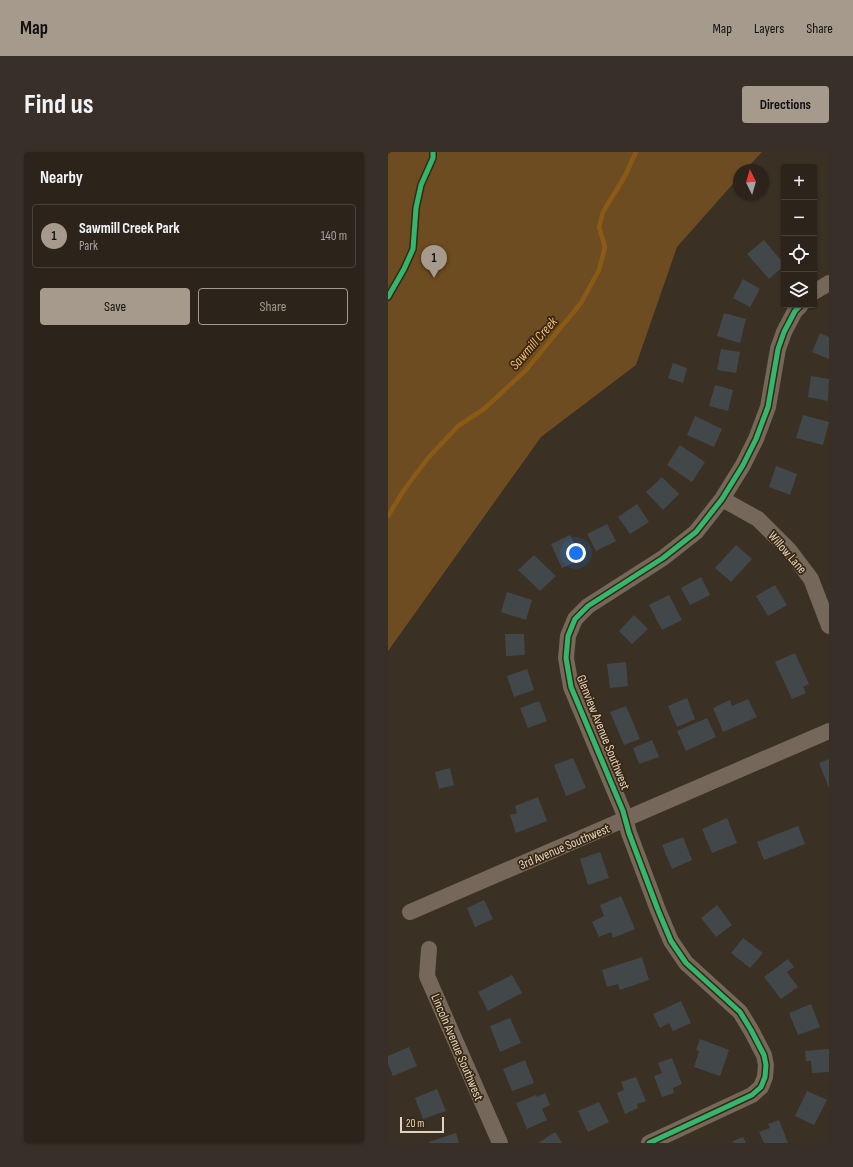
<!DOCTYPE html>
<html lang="en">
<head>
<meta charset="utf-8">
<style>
	body { margin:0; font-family:"Sofia Sans Condensed",sans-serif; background:#383028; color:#f1f3f6 }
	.controls { position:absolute; right:12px; top:12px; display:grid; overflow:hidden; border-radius:4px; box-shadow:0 1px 3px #0004 }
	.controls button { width:36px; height:36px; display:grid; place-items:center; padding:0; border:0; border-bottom:1px solid #48413a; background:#2c241b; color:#f1f3f6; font:20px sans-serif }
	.compass { position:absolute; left:345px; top:12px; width:36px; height:36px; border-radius:50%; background:#2c241b; box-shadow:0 1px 3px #0004; rotate:355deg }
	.scale { position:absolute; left:12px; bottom:10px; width:44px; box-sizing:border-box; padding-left:4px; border:2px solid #e0d3c6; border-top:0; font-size:11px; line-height:14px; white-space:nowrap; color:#e0d3c6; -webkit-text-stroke:3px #392710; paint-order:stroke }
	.you { position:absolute; left:188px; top:401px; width:14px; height:14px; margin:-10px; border:3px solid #fff; border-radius:50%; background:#1a73e8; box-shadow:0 0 0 6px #1a73e833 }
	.badge { display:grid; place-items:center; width:26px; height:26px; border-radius:50%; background:#a69a8d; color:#111; font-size:13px; font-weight:700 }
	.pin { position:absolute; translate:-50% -33px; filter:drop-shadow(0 1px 2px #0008) }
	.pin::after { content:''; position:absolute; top:21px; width:14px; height:12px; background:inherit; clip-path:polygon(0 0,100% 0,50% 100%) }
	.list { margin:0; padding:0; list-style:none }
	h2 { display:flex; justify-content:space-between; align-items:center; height:52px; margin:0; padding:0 16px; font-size:17px }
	h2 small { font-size:13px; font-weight:400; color:#a6a4a3 }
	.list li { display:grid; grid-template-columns:26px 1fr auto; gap:12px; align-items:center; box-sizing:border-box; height:64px; margin:0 8px 8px; padding:0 8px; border:1px solid #48413a; border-radius:4px }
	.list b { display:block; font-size:15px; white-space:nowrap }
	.list p { margin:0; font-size:13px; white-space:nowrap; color:#a6a4a3 }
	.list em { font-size:13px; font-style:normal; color:#a6a4a3 }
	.actions { display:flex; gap:8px; padding:12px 16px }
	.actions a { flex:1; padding:9px 0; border:1px solid #a69a8d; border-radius:4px; text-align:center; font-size:14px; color:#a69a8d }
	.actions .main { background:#a69a8d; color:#111 }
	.icon { flex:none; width:22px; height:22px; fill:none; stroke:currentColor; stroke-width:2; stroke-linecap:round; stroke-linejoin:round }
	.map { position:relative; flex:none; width:441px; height:991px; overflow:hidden; border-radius:4px }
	header { display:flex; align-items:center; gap:24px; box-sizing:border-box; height:56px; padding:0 20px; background:#a69a8d; color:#111 }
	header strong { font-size:19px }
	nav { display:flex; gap:22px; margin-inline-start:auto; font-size:14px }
	.intro { display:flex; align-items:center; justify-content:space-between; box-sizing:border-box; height:96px; padding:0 24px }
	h1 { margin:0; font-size:28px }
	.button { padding:10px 18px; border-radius:4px; background:#a69a8d; color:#111; font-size:14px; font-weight:700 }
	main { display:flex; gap:24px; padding:0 24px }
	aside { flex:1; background:#2c241b; border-radius:4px; box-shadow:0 1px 3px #0004 }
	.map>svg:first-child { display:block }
	.green { fill:#6e4c21 }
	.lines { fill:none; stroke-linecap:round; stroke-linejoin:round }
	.stream { stroke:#8b5a16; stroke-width:4.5 }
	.building { fill:#424849 }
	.street { stroke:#75685a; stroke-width:16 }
	.cycleway-casing { stroke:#392710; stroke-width:8 }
	.cycleway { stroke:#33b770; stroke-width:5 }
	.labels { text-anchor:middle; stroke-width:3.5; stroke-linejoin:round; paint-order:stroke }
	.street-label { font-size:13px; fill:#e0d3c6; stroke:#392710 }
	.water-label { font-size:14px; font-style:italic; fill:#f9bd78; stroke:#392710 }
</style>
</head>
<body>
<header>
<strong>Map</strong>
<nav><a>Map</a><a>Layers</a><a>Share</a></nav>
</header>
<div class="intro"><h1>Find us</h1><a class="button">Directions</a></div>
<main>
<aside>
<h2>Nearby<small></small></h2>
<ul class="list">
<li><span class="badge">1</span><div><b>Sawmill Creek Park</b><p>Park</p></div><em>140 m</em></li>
</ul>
<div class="actions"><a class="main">Save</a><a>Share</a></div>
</aside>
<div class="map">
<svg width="441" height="991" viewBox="0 0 441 991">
	<rect width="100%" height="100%" fill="#3a3024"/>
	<path class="green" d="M0 0H374L357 18H351V25L289 95 248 213 153 285 0 499Z"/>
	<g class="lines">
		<path class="stream" d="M0 364 16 338 40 306 70 274 96 257 138 218 193 151 211 118 217 95 211 75 215 60 237 24 248 0"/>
	</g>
	<path class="building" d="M376 88 396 112V114L381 127 359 102Z
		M355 127 372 137 362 155 345 146Z
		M336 161 358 167 352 191 329 184Z
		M432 181 441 185V207L424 200Z
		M333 197 352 200 348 221 329 218Z
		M285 211 299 216 295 231 280 226Z
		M423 224 441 227 440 249 420 245Z
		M327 233 345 238 340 259 321 254Z
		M415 263 441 270 435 293 408 286Z
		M307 264 334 277 326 295 299 283Z
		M292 293 317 310 304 330 279 313Z
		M388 314 409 322 402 343 381 335Z
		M274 325 291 342 275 358 258 340Z
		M249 352 261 370 242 382 230 365Z
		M219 372 228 389 208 399 199 382Z
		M182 383 194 407 174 416 163 392Z
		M348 393 364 407 343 430 327 416Z
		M146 403 168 424 152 439 130 418Z
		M313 425 322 443 302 453 293 436Z
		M387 433 399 453 380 464 368 444Z
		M119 440 144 448 138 468 113 460Z
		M281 443 294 468 274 478 261 453Z
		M246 463 260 477 244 492 231 479Z
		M117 482H136L137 503 118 504Z
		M407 501 421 532 415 535 418 541 404 547 387 510Z
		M238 510 240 534 222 536 219 512Z
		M139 517 146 538 126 545 119 524Z
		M299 546 307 567 289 575 280 554Z
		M360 547 369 565 335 580 325 556 342 548 344 554Z
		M151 549 159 569 140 576 132 556Z
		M238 554 252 587 236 593 222 560Z
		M319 566 328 585 298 599 289 579Z
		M264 588 271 605 251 612 245 596Z
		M185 606 198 636 178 644 166 613Z
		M441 607V636L431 611Z
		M62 616 66 633 51 637 47 620Z
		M150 645 159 669 128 681 122 663 129 661 127 654Z
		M339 666 349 691 324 701 314 677Z
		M410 674 417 692 376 708 369 690Z
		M295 685 304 708 284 717 274 693Z
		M212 700 221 726 200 733 192 707Z
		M233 744 247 777 225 786 223 780 211 785 204 770 216 764 212 753Z
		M96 748 105 767 87 775 79 756Z
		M329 753 344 773 328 785 313 766Z
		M355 786 375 801 362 816 343 801Z
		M254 805 261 828 232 838 230 832 219 835 214 818Z
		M400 807 406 815 399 820 410 835 393 847 376 825Z
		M124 823 134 841 100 859 90 840Z
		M293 849 303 871 285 879 281 871 272 876 265 862Z
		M423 852 432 875 410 883 401 861Z
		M122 866 133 891 112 900 102 874Z
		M312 887 341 898 332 924 306 915 311 899 308 898Z
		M21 895 29 914 5 924 0 912V904Z
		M441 897V920L424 921 423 909H418L417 899Z
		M284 906 294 932 285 936 286 941 274 945 266 924 274 921 270 911Z
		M137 908 146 931 124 939 115 917Z
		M248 925 258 949 249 952 250 956 237 962 229 941 236 938 233 930Z
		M49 937 58 959 35 967 27 946Z
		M419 939 439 948 426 973 407 964Z
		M157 941 162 953 154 957 159 968 139 977 128 951 148 943 149 945Z
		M211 950 221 970 200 980 190 959Z
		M391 968 400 991H376L371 980 382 976 380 972Z
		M167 980 174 991H150Z
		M68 981 71 991H41V990Z
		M355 985 358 991H345V989Z"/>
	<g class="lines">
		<path class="street" d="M426 140 441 131
			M334 347 370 367 402 399 423 427 441 474
			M22 760 441 579
			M41 797 39 824 112 991
			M261 991 364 943 373 935 377 925 378 913 376 903 363 878 352 860 298 811 283 789 270 758 241 681 235 659 183 535 178 506 180 484 187 467 200 454 275 406 308 380 334 347 355 313 368 287 380 255 390 197 396 180 407 159 413 153"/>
		<defs>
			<path id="cycleway" d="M0 145 16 117 25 97 28 56 33 33 45 6V0
				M261 991 364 943 373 935 377 925 378 913 376 903 363 878 352 860 298 811 283 789 270 758 241 681 235 659 183 535 178 506 180 484 187 467 200 454 275 406 308 380 334 347 355 313 368 287 380 255 390 197 396 180 407 159 413 153"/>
		</defs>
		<use href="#cycleway" class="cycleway-casing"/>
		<use href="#cycleway" class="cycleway"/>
	</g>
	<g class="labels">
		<g class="street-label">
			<text transform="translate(400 400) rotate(49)" y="5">Willow Lane</text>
			<text transform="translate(216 580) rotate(68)" y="5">Glenview Avenue Southwest</text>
			<text transform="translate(176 694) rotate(-23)" y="5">3rd Avenue Southwest</text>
			<text transform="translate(70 895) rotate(67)" y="5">Lincoln Avenue Southwest</text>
		</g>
		<g class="water-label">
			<text transform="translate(145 191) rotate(-49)" y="5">Sawmill Creek</text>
		</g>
	</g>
</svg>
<div class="controls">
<button>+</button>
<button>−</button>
<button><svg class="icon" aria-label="locate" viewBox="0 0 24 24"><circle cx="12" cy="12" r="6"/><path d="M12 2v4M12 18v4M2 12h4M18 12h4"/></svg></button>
<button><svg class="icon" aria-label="layers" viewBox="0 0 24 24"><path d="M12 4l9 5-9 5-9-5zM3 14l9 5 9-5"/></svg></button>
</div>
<svg class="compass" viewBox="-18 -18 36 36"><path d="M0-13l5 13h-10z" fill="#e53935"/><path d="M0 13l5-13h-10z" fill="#a6a4a3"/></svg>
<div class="scale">20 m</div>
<div class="you"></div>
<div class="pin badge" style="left:46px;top:126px">1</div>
</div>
</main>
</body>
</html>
